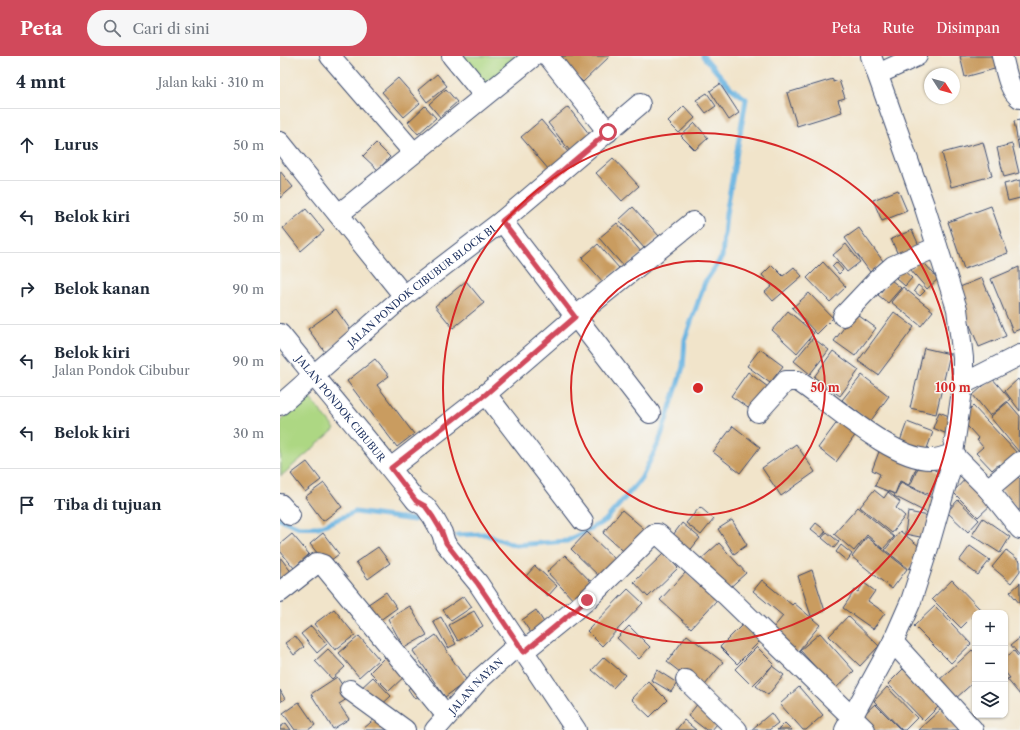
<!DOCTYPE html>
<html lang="id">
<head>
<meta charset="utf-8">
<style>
	body { margin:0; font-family:"Libre Caslon Text",serif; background:#f6f6f7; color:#1f2937 }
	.controls { position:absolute; right:12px; bottom:12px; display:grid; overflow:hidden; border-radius:8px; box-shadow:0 1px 3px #0004 }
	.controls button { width:36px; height:36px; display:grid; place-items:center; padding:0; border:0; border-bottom:1px solid #e0e1e3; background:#fff; color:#1f2937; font:20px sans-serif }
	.compass { position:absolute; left:644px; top:12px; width:36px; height:36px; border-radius:50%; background:#fff; box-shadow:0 1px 3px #0004; rotate:126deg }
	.stop { position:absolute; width:12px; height:12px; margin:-9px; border:3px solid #d1495b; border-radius:50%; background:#fff }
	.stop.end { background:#d1495b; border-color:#fff; box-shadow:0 1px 4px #0008 }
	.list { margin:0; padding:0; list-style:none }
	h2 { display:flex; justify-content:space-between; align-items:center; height:52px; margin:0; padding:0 16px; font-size:17px }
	h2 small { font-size:13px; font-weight:400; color:#747a83 }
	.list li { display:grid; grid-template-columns:26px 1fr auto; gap:12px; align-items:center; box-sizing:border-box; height:72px; padding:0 16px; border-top:1px solid #e0e1e3 }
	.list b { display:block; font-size:15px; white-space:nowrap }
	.list p { margin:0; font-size:13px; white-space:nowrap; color:#747a83 }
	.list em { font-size:13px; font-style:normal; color:#747a83 }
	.icon { flex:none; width:22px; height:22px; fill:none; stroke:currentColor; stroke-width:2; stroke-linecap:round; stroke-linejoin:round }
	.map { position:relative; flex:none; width:740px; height:674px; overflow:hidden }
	header { display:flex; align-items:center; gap:24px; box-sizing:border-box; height:56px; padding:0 20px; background:#d1495b; color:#fff }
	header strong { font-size:19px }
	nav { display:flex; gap:22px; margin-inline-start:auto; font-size:14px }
	.search { width:280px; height:36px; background:#f6f6f7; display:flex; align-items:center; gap:10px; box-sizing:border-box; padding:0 14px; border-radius:22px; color:#747a83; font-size:15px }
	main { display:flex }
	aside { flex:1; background:#fff }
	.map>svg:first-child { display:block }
	.green { fill:#add783; stroke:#648370 }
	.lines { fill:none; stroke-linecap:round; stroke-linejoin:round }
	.stream { stroke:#68b3e1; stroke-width:5 }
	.building { fill:#c99c61 }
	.minor-casing { stroke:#3b4a6e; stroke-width:22 }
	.minor { stroke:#fff; stroke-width:20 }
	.route { stroke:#d1495b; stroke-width:5 }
	.ring { fill:none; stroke:#d62828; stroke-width:2 }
	.labels { text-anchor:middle; stroke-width:3; stroke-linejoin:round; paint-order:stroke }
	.street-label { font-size:10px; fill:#1b2f5e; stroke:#f6f6f2 }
	.centre { fill:#d62828; stroke:#f6f6f2; stroke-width:2 }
	.ring-label { font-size:12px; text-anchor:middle; font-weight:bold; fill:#d62828; stroke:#f6f6f2; stroke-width:3; stroke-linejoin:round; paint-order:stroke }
</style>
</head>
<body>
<header>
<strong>Peta</strong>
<div class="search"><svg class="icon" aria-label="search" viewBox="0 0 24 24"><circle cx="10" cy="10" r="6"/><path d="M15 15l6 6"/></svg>Cari di sini</div>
<nav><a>Peta</a><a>Rute</a><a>Disimpan</a></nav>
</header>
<main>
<aside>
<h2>4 mnt<small>Jalan kaki · 310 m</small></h2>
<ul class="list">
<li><svg class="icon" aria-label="ahead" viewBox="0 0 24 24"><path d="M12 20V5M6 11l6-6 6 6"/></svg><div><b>Lurus</b></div><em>50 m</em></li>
<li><svg class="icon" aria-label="left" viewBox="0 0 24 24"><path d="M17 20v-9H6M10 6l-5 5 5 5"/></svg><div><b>Belok kiri</b></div><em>50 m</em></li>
<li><svg class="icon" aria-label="right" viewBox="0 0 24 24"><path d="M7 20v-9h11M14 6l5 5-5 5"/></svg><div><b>Belok kanan</b></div><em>90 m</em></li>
<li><svg class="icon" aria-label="left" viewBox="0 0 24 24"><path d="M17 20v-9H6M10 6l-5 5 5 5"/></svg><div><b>Belok kiri</b><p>Jalan Pondok Cibubur</p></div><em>90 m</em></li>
<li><svg class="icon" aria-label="left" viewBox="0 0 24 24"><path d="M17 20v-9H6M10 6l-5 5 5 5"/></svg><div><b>Belok kiri</b></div><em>30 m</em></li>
<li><svg class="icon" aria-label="arrive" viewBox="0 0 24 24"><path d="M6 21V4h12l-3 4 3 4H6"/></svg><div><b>Tiba di tujuan</b></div></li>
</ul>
</aside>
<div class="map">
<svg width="740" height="674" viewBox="0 0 740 674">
	<rect width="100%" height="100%" fill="#f6f6f2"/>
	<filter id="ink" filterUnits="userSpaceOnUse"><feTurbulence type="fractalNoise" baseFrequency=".025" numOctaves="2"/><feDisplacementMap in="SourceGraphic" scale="8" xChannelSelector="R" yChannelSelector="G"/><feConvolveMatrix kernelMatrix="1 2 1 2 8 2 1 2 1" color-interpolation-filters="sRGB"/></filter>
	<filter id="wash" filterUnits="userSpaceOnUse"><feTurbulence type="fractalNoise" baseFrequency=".012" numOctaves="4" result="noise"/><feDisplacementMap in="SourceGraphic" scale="16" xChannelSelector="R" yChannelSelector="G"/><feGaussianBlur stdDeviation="0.9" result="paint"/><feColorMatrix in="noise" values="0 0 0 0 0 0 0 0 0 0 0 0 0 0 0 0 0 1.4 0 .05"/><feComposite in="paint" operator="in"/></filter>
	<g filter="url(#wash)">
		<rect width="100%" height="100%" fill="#f1e4ca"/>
		<path class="green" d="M172 0H254L204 39Z
			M29 341 55 373 1 420 0 365Z"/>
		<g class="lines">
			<path class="stream" d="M0 463 19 471H39L75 456 134 464
				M177 479 204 478 235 489 287 485 325 465 361 423 379 386 403 311 405 283 425 226 442 201 446 158 466 43 451 32 423 0"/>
		</g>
		<g id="blocks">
			<path class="building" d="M281 0H330L303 26 279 2Z
				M680 0H715L718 12 685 21Z
				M157 18 167 30 147 46 138 34Z
				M118 22 140 47 124 61 102 36Z
				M553 23V26L559 24 565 42 558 44 562 56 517 70 507 37Z
				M440 28 459 57 449 64 430 35Z
				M166 33 177 46 160 61 149 48Z
				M427 37 436 50 426 57 416 44Z
				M145 50 156 62 138 78 128 66Z
				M404 50 415 62 399 77 388 66Z
				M288 51 310 79 290 95 268 67Z
				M261 64 289 97 269 114 241 81Z
				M740 64V92L739 93 734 65Z
				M415 67 428 82 415 94 401 80Z
				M703 86 712 120 671 131 662 97Z
				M96 87 110 101 98 114 83 100Z
				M732 88 739 117 724 121 717 92Z
				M333 102 359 130 342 145 316 117Z
				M0 115 13 131 0 142Z
				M740 124V142L728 145 724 128Z
				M618 134 627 155 602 165 593 144Z
				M711 150 728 197 684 213 668 166Z
				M353 151 379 180 365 193 339 164Z
				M26 153 44 175 21 195 3 172Z
				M337 167 362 197 345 212 319 182Z
				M579 172 603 205 590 216 565 182Z
				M632 174 641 194 620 203 611 183Z
				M318 188 339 212 323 226 302 202Z
				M566 188 580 206 567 216 553 199Z
				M641 203 658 223 647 233 630 213Z
				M543 206 566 231 550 246 527 222Z
				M556 206 563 214 559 218 552 210Z
				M492 209 503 220 514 211 522 220 493 245 485 236 492 230 482 219Z
				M739 211 740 273 733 276 711 223Z
				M622 213 632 222 625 230 616 222Z
				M702 222 726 280 699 291 675 233Z
				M611 224 621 232 608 247 598 239Z
				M186 225 204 247 173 272 155 250Z
				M638 229 645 235 640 240 634 235Z
				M623 231 653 255 641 270 611 246Z
				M529 237 553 262 537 278 512 252Z
				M56 253 72 276 45 296 28 273Z
				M508 255 534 277 517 297 492 274Z
				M614 256 634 271 598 319 578 305Z
				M575 257 596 272 575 300 554 285Z
				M533 282 549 294 530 318 514 305Z
				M644 292 670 298 656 358 630 352Z
				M480 293 503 310 490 327 467 310Z
				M553 295 579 314 560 340 534 321Z
				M95 303 109 320 97 329 134 378 117 391 67 325Z
				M468 316 488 331 471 354 451 340Z
				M582 319 609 340 590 366 562 344Z
				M712 322 730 343 710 360 693 339Z
				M738 323 740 326V355L725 335Z
				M728 346 740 360 739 396 710 361Z
				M693 350 738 398 722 411 719 408 712 414 696 397 703 391 697 384 699 383 680 362Z
				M659 356 674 362 667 378 653 372Z
				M561 361 579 374 556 406 538 392Z
				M627 366 653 376 645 398 619 388Z
				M453 370 480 391 460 417 433 396Z
				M516 388 535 416 501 440 482 412Z
				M600 393 638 408 629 429 620 425 615 438 595 430 600 418 592 414Z
				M27 406 41 424 25 436 11 418Z
				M640 407 663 418 653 440 630 430Z
				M735 418 740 423V454H738L719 431Z
				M688 420 714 446 698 461 673 436Z
				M621 426 658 445 651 459 614 440Z
				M44 427 62 451 43 465 25 441Z
				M594 434 604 442 608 436 620 446 616 452 625 460 612 477 580 451Z
				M678 444 699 464 688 476 667 456Z
				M420 451 434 463 421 479 406 467Z
				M578 451 614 481 603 493 587 479 574 495 554 478Z
				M342 454 369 477 349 500 323 477Z
				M628 456 654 461 650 483 625 478Z
				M703 462 730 481 720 497 692 479Z
				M452 464 467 489 454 498 438 473Z
				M402 467 420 482 408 497 390 483Z
				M536 467 546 475 541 481 531 473Z
				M620 475 644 494 629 513 605 494Z
				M307 476 341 509 325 526 291 493Z
				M547 476 559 486 554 492 542 482Z
				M43 477 59 498 46 508 30 488Z
				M12 478 29 498 14 512 0 495V488Z
				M587 481 627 513 612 533 572 501Z
				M439 487 466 517 446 535 419 505Z
				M561 489 572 498 567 505 556 496Z
				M690 490 710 504 698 519 679 505Z
				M98 491 110 507 88 523 76 506Z
				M726 494 740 505V515L731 527 712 511Z
				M384 497 398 512 368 541 354 526Z
				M285 499 315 530 297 548 267 516Z
				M0 501 12 517 0 527Z
				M255 510 277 530 268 540 246 520Z
				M532 514 545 555 531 560 518 520Z
				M406 516 437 544 411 572 380 544Z
				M482 524 512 549 514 547 540 569 515 599 489 577 503 560 473 535Z
				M672 524 700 553 681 572 652 543Z
				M584 527 595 535 588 545 605 557 593 573 563 552 575 534 578 536Z
				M740 527V548L730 536Z
				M348 533 363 547 322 590 307 575Z
				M106 536 117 552 96 567 84 551Z
				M184 540 192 551 171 565 163 554Z
				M130 550 147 579 124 592 108 563Z
				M655 550 691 588 671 607 634 570Z
				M54 553 75 579 55 594 34 568Z
				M256 554 267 571 253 580 242 564Z
				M194 555 203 570 178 585 169 569Z
				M568 560 599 590 580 610 549 580Z
				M161 561 176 588 168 592 153 565Z
				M463 568 480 585 457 608 440 591Z
				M31 570 47 588 37 597 21 578Z
				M349 570 370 591 359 603 337 582Z
				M540 577 574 615 555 633 520 594Z
				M156 579 187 625 165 641 133 595Z
				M407 579 443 606 422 633 387 606Z
				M15 580 24 591 14 599 5 587Z
				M79 580 99 603 79 621 59 597Z
				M740 582V600L731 589Z
				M477 591 494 608 472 630 455 613Z
				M48 593 65 611 52 623 35 605Z
				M692 594 695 597V625L675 643 658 625Z
				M734 595 740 603V639L727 623 730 622 725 616V602Z
				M109 597 128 617 109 635 90 616Z
				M324 601 345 619 333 632 312 614Z
				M492 610 504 619 488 639 476 630Z
				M623 613 660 649 644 665 608 628Z
				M377 614 397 627 391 636 371 624Z
				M57 621 70 641 59 648 69 663 53 673 31 638Z
				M93 621 111 640 98 652 80 633Z
				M368 625 387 644 370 661 351 643Z
				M134 628 142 637 135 643 128 633Z
				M519 631 543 659 526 674H523L500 648Z
				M607 631 637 662 625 674H622L594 645Z
				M0 634 5 643 0 646Z
				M19 646 35 669 28 674H15L3 657Z
				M419 646 441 663 432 674H426L408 660Z
				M595 648 621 674H594L581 661Z
				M661 653 680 674H638Z
				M491 657 498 667 489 674H471Z
				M97 661 108 674H84L83 673Z
				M404 664 416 674H396Z
				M6 667 11 674H0V671Z
				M505 667 512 674H497L499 673Z"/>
		</g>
	</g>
	<g filter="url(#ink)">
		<use href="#blocks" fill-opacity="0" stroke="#3b4a6e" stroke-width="1"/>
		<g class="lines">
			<defs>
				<g id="minor">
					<path d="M50 0 133 96"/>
					<path d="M172 0 204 39"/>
					<path d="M268 0 328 76"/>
					<path d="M722 0C726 13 728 34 740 42"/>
					<path d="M598 18 637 0"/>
					<path d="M0 86 124 240"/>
					<path d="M59 158 254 0"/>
					<path d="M222 165 370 357"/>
					<path d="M563 260 597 224 613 210 657 191"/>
					<path id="s1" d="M0 278C45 334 92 388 136 445L145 450 153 461 162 477 165 487 198 527 296 674"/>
					<path d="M683 328 740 299"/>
					<path d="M206 338 303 465"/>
					<path id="s2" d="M0 349 124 240 222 165 360 48"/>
					<path d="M478 356 506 325H518C550 346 613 405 652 403 659 403 666 400 673 398L708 433 740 473"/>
					<path d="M111 412 206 338 295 261 413 166"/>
					<path d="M708 433 740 406"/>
					<path d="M0 448 10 459"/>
					<path d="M0 536 37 507 43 509 167 660"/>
					<path d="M613 586 693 674"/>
					<path d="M244 595 307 544 374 478H378L447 540 585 674"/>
					<path d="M406 624 457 674"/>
					<path d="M70 634 125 674"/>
					<path id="s3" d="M155 674 200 623 239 588"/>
					<path d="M565 674 613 586 631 545 648 492 671 411 683 328V302L677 253 645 152 591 0"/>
				</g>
			</defs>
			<use href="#minor" class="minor-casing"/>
			<use href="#minor" class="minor"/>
		</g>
	</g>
	<g class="lines" filter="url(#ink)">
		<path class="route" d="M307 544 244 596 198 528 166 487 162 476 153 461 145 450 136 445 111 412 206 338 295 261 222 165 328 76"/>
	</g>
	<g class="ring">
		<circle cx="418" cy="332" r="127"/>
		<circle cx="418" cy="332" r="255"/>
	</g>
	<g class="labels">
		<g class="street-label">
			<text dy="4" stroke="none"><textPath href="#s2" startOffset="185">JALAN PONDOK CIBUBUR BLOCK B1</textPath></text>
			<text dy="4" stroke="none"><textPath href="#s1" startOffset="96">JALAN PONDOK CIBUBUR</textPath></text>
			<text dy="4" stroke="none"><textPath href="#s3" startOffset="60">JALAN NAYAN</textPath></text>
		</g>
	</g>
	<circle cx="418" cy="332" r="6" class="centre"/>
	<g class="ring-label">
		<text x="545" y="336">50 m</text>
		<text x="673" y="336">100 m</text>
	</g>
</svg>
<div class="controls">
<button>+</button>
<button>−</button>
<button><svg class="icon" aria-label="layers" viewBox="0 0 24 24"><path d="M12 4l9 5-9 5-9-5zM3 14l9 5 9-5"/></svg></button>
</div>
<svg class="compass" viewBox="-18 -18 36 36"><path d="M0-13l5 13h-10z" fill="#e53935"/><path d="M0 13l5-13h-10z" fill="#747a83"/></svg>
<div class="stop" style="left:328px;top:76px"></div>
<div class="stop end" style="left:307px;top:544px"></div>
</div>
</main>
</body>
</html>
